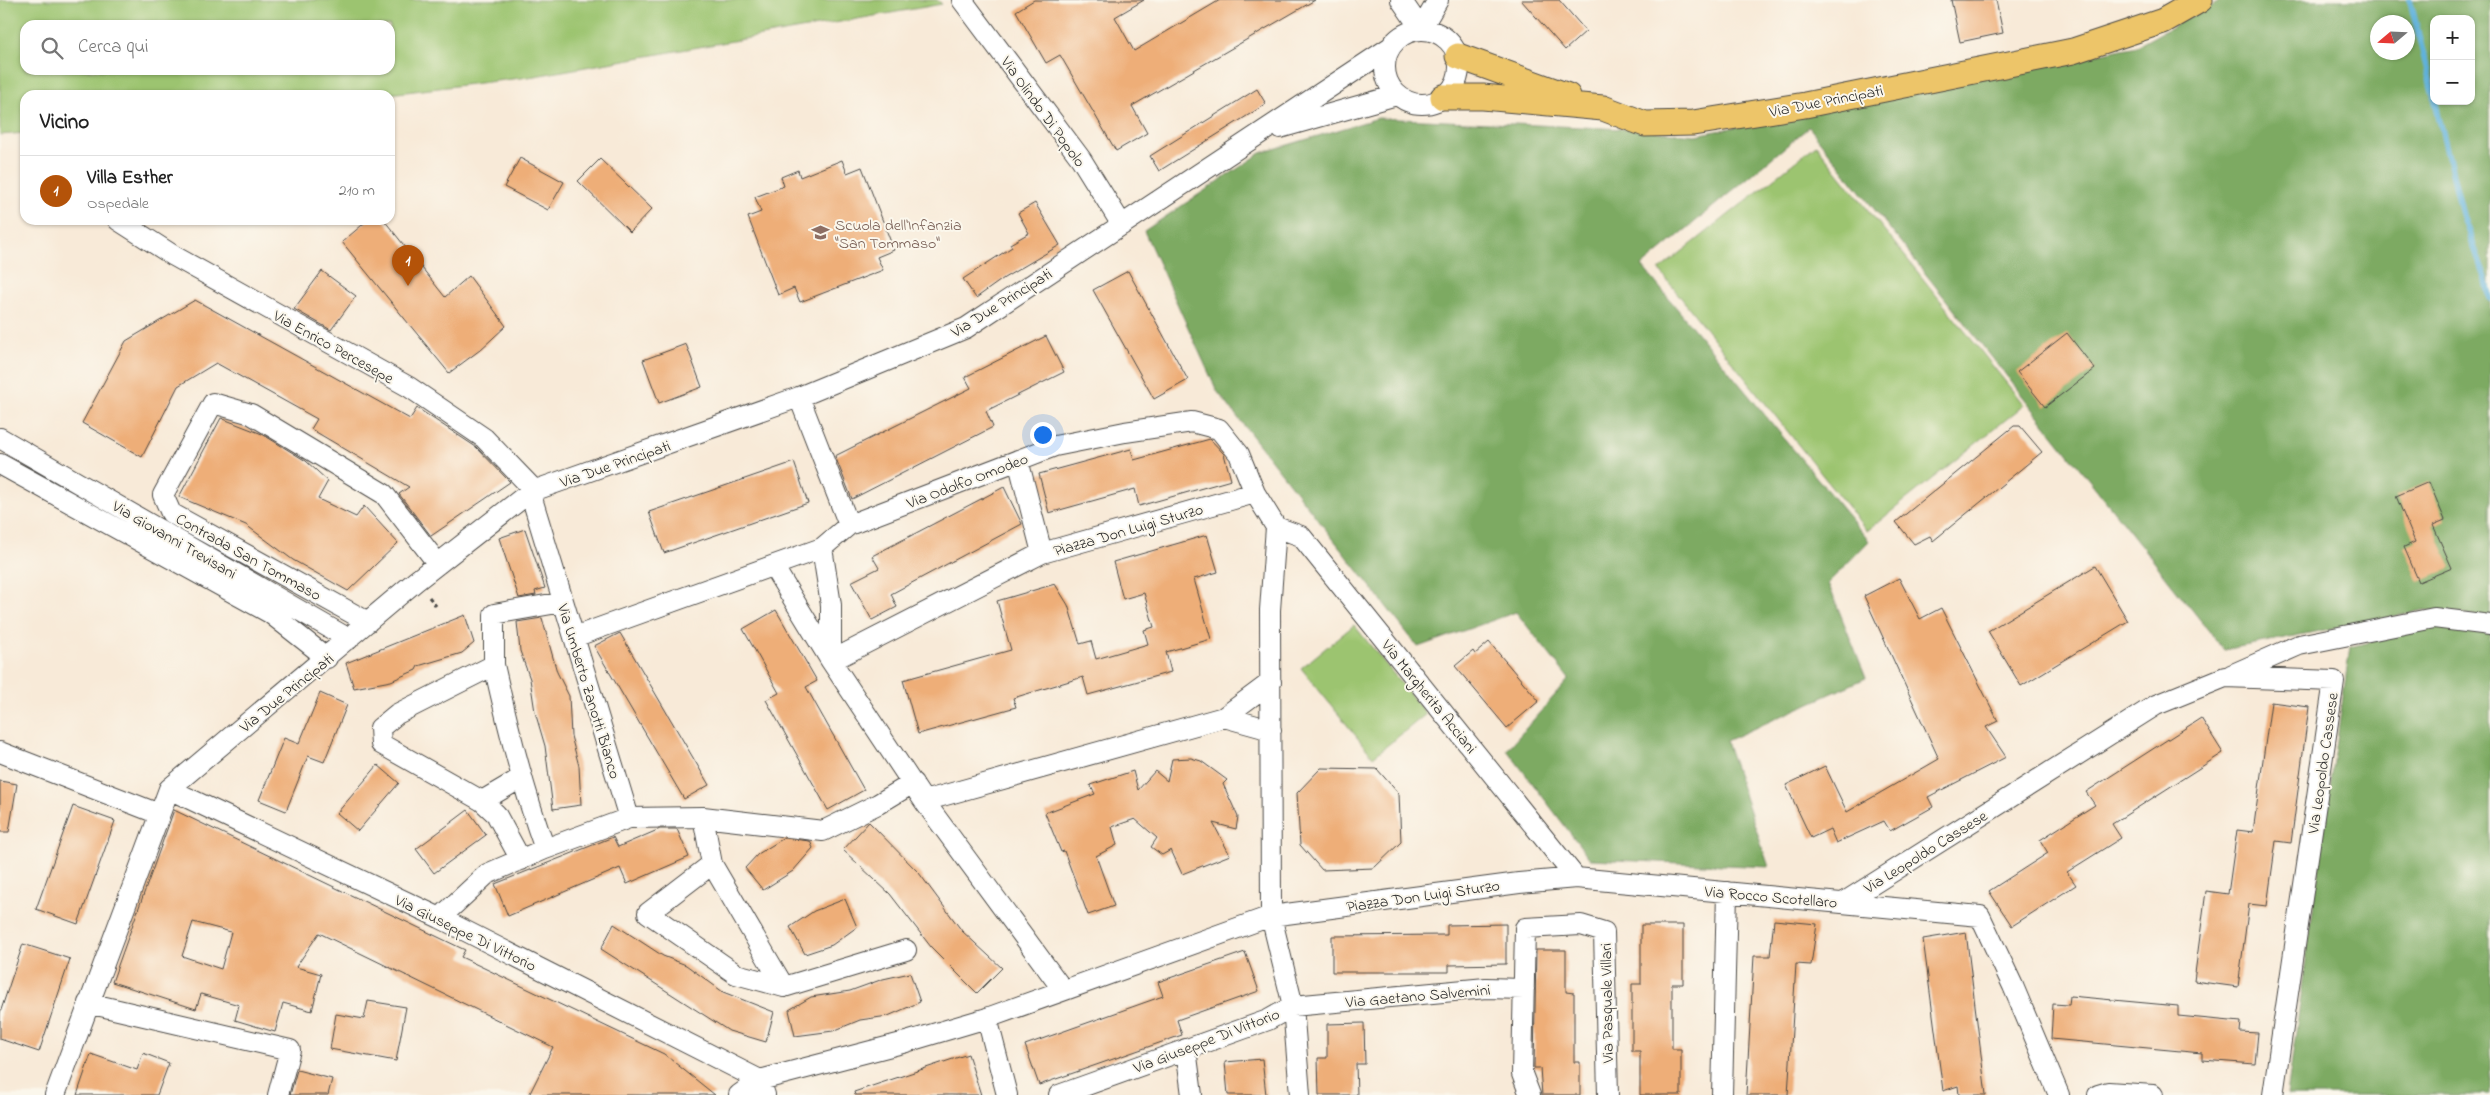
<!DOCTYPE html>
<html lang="it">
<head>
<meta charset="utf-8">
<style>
	body { margin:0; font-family:"Indie Flower",sans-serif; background:#f6f6f6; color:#222 }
	.controls { position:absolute; right:15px; top:15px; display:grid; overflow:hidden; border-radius:10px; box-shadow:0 1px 4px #0004 }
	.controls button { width:45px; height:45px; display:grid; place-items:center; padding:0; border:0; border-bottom:1px solid #e0e0e0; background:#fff; color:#222; font:25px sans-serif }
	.compass { position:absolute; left:2370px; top:15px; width:45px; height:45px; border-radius:50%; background:#fff; box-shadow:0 1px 4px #0004; rotate:251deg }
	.you { position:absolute; left:1042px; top:434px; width:18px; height:18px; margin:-12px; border:4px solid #fff; border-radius:50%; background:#1a73e8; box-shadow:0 0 0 8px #1a73e833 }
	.badge { display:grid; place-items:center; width:32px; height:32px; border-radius:50%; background:#b45309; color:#fff; font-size:16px; font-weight:700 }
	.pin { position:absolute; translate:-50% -41px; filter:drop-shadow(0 1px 2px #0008) }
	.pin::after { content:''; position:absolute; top:26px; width:18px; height:15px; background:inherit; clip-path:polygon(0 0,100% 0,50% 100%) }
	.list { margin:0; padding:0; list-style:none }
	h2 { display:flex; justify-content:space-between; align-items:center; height:65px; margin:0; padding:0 20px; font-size:21px }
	h2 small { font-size:16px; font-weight:400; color:#767676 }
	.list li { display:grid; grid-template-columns:32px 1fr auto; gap:15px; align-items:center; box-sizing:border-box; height:70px; padding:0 20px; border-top:1px solid #e0e0e0 }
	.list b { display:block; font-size:19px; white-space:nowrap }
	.list p { margin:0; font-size:16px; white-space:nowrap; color:#767676 }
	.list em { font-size:16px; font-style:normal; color:#767676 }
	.icon { flex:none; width:28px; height:28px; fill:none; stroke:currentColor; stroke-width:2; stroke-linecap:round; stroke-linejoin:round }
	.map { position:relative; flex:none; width:2490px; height:1095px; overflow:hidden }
	.search { position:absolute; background:#fff; box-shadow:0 1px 4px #0004; left:20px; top:20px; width:375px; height:55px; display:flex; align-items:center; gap:12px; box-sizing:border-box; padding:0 18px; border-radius:15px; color:#767676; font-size:19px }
	.panel { position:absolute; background:#fff; box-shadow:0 1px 4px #0004; left:20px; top:90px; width:375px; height:135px; border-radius:15px }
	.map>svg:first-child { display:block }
	.green { fill:#9cc470; stroke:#64784e; fill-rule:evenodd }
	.forest { fill:#7daa62; stroke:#546a46; fill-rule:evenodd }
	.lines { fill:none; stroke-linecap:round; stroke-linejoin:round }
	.stream { stroke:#60b2db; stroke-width:6 }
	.building { fill:#eeae78; fill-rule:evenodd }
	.minor-casing { stroke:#4a4845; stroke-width:22 }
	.major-casing { stroke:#4a4845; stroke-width:27 }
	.path { stroke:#4a4845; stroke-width:3; stroke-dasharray:4 4; stroke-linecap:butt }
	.minor { stroke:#fff; stroke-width:20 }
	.major { stroke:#edc569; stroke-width:25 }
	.labels { text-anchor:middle; stroke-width:4; stroke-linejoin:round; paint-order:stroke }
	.street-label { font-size:16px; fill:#2b2b2b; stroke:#fbf7ec }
	.education-label { font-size:16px; fill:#785e54; stroke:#fbf7ec; text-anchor:start }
</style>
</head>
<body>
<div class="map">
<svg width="2490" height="1095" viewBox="0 0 2490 1095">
	<rect width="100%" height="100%" fill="#fbf7ec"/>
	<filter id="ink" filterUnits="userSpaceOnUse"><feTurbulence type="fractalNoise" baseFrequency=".02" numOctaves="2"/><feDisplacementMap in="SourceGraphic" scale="10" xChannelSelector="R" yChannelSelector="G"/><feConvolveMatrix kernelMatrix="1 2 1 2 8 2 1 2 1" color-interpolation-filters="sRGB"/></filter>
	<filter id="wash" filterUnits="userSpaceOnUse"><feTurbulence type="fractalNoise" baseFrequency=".0096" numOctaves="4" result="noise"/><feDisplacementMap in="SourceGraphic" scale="20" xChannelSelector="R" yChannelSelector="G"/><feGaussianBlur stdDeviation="1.12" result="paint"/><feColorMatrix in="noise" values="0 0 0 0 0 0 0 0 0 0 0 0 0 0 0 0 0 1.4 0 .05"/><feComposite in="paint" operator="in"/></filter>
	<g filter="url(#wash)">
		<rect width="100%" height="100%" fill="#f8ead8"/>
		<path class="green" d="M0 0H937L942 4 529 77 381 95H25V133L0 135ZM25 25H390V70H25Z
			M1816 145 2024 405 1867 531 1659 270Z
			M1354 625 1426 714 1373 757 1301 668Z"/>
		<path class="forest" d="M2221 0H2490V617L2425 610 2224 650 1809 127 1642 266 1869 541 1828 583 1866 678 1726 741 1769 867 1590 859 1507 750 1569 679 1516 612 1418 647 1217 391 1144 231 1261 153 1378 118 1626 129 1696 135 2137 46ZM2434 19H2471V101H2434ZM2378 22H2408V52H2378Z
			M2435 625 2490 633V1095H2287L2350 647Z"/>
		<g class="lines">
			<path class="stream" d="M2410 0 2434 98
				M2435 101 2463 217 2486 279 2490 298"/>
		</g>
		<g id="blocks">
			<path class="building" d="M1034 0H1144L1115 17 1134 51 1220 0H1315L1132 106 1147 133 1116 151 1060 55 1046 63 1016 11Z
				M1521 0H1559L1586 31 1565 50Z
				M1951 0H1996L2003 33 1960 42Z
				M1257 89 1266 104 1159 171 1150 156Z
				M520 158 564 182 548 210 504 187Z
				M600 159 652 209 630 232 578 181Z
				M842 160 847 173 862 167 894 250 877 257 883 270 800 302 794 288 778 295 748 217 761 212 755 197 784 186 781 177 798 170 800 177Z
				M1035 203 1060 245 1004 278 976 298 963 279 1012 247 1010 244 1029 233 1018 213Z
				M368 220H384L445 297 469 276 506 326 480 350 449 373 342 242Z
				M322 271 356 296 331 330 294 309Z
				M1128 271 1188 380 1154 399 1093 290Z
				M195 300 410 419 417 408 476 447 510 482 431 536 399 494 409 487 311 429 317 419 216 363 178 386 142 457 82 423 126 341Z
				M2067 333 2095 369 2045 407 2017 372Z
				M1046 336 1064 372 986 411 993 427 852 499 835 456 971 388 965 377Z
				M686 344 702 387 659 403 643 360Z
				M221 418 262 434 306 461 328 481 318 499 356 517 364 506 398 543 348 591 293 560 246 525 179 497Z
				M2014 426H2020L2042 452 1933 541 1930 536 1914 544 1896 522Z
				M1210 439 1224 454 1231 480 1139 506 1135 489 1049 513 1039 474 1131 449 1134 460Z
				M794 462 808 503 664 553 649 512Z
				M2429 482 2445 520 2433 525 2452 568 2419 582 2404 547 2415 542 2396 496Z
				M1004 487 1022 524 891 594 897 607 872 620 851 582 879 568 872 556Z
				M525 529 545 588 535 591 536 595 519 598 499 538Z
				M1207 535 1218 572 1194 579 1211 639 1166 652 1171 672 1088 695 1083 677 1013 698 1016 707 918 734 903 680 1011 650 997 601 1055 584 1068 605 1080 644 1091 641 1096 659 1148 644 1144 630 1154 627 1144 593 1123 599 1113 562Z
				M2095 566 2128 621 2021 686 1988 631Z
				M1899 578 1920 619 1941 608 1998 721 1986 727 2006 757 1928 797 1933 807 1890 831 1884 821 1836 843 1830 829 1811 838 1786 785 1825 766 1847 812 1939 759 1864 596Z
				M776 610 817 681 806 687 864 790 828 810 766 700 779 693 743 629Z
				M465 615 474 643 462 653 418 666 416 670 391 681 354 688 346 663Z
				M542 618 557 672 569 696 571 736 579 766 581 805 553 809 545 746 535 712 530 679 520 651 517 622Z
				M620 633 709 785 684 799 594 646Z
				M1489 642 1539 701 1507 728 1455 666 1473 651 1475 654Z
				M320 693 347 705 324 762 308 756 286 811 259 800 284 738 299 744Z
				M2271 702 2309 707 2291 843 2276 841 2267 906 2249 904 2238 987 2194 981 2206 891 2228 894 2237 830 2253 832Z
				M2201 718 2223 753 2112 824 2121 838 2067 872 2076 885 2012 926 1989 891 2048 853 2040 840 2095 805 2086 792Z
				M1191 758 1201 761 1227 780 1223 784 1238 817 1236 829 1213 823 1230 855 1182 874 1171 850 1162 855 1151 847 1157 838 1135 819 1112 827 1117 845 1096 856 1114 906 1088 915 1064 851 1061 852 1045 813 1095 794 1090 785 1133 771 1138 790 1155 771 1167 781 1172 759Z
				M378 765 399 783 358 831 337 813Z
				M1321 768 1377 769 1399 794 1401 842 1374 868 1322 870 1300 845 1297 793Z
				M0 781 17 784 9 832H0Z
				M73 806 115 821 78 924 36 909Z
				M174 810 465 950 461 957 664 1054 715 1095H529L553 1047 319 933 296 967 321 974 312 1011 283 1003 275 1032 235 1020 239 1005 201 994 196 1009 112 982ZM193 922 231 932 221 969 182 956Z
				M468 810 486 835 434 873 416 849Z
				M869 822 919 873 962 931 1002 968 977 993 931 947 890 894 843 850Z
				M660 829H677L689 857 627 884 620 868 508 916 495 884 613 837 618 847Z
				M784 838 810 841 813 848 793 871 763 890 745 868 758 854Z
				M845 899 857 927 832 945 805 954 790 927 814 911Z
				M1774 920 1817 924 1811 965 1796 964 1788 1095H1746L1754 956H1770Z
				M614 924 663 956 686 965 723 992 774 1012 766 1042 729 1031 601 949Z
				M1506 924V964L1449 965V972H1332V936L1447 935V925Z
				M1641 925H1683V984H1672V1049H1681V1095H1640V1051H1632V984H1641Z
				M1966 932 1986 1095H1959L1958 1086 1943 1091 1923 939Z
				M23 944 70 959 39 1052 0 1039V1013Z
				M1536 950H1566V992L1574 993V1062H1580V1095H1542L1540 1068H1534Z
				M1245 952 1259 991 1177 1020 1182 1035 1039 1085 1025 1045 1163 996 1158 982Z
				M910 973 920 1002 888 1016 860 1020 833 1031 795 1036 789 1010 811 997 850 991 883 979Z
				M2070 996 2178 1006V1016L2241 1022 2240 1032 2258 1033 2255 1064 2202 1060V1053L2051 1039 2053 1004 2069 1005Z
				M368 1001 406 1007 396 1061 330 1049 336 1014 364 1019Z
				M1364 1023 1365 1064H1356L1357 1095H1319L1318 1058H1327V1024Z
				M143 1053 169 1063 157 1095H77L91 1054 137 1070Z
				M968 1054 981 1095H855L854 1092Z
				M1262 1059 1266 1095H1228L1225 1062Z
				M297 1070 332 1079 328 1095H290Z"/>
		</g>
	</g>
	<g filter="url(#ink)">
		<use href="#blocks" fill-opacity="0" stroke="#4a4845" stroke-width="1"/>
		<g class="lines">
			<defs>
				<path id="minor" d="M962 0 1081 159 1122 225
					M1401 0 1421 29
					M1421 29 1438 0
					M1385 67a37 37 0 1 1 74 0a37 37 0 1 1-74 0Z
					M1280 128 1397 95
					M118 220 174 256 409 387 484 438 535 491
					M799 397 849 525
					M0 438 349 639
					M1018 460 1042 553
					M0 464 270 613 327 658
					M530 492 629 818
					M1276 527 1301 536 1576 878
					M822 548 831 605V661
					M773 566 831 661 924 801 1063 990
					M368 622 171 513 163 495 213 403 251 414 384 494 438 564
					M574 637 822 548 849 525 1055 446 1125 432 1192 422 1219 429 1239 454 1255 493 1276 527 1270 610 1271 916 1519 883 1576 878 1980 916 2013 986 2059 1095
					M831 661 1042 553 1255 493
					M494 665V614L563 602
					M2231 675 2299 645 2434 618 2490 625
					M1224 717 1271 682
					M0 752 159 814
					M169 789 440 918 760 1080 739 1095
					M482 801 521 778
					M924 801 1224 717 1271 730
					M703 817 712 864 648 913 736 974 784 987 712 864
					M521 860 496 814 482 801 381 744 380 728 397 714 494 665C508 728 523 789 545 849
					M1843 903 2156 705 2225 677 2334 681 2273 1095
					M440 918 487 874 545 849 629 818 703 817 823 831 878 804 913 783
					M784 987 906 950
					M88 1003 290 1050 278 1095
					M987 1018 1007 1095
					M1186 1049 1192 1095
					M55 1095 169 789 416 581 530 492 799 397 966 328 1389 48
					M765 1095 760 1080 906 1042 987 1018 1271 916 1293 1006 1268 1020 1059 1095
					M1300 1095 1293 1006 1486 988 1524 989
					M1530 1095 1522 1074 1525 928 1581 925 1604 932 1608 1095
					M1722 1095 1727 892
					M2098 1095 2108 1092 2153 1095"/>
				<path id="major" d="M1458 56 1568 96
					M1443 97H1483L1603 108 1645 124 1693 123 1805 105 2073 51 2163 21 2200 0"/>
			</defs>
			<use href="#minor" class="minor-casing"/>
			<use href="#major" class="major-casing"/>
			<path class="path" d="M429 597 436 606"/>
			<use href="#minor" class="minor"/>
			<use href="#major" class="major"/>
		</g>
	</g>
	<defs>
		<symbol id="school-bare" viewBox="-9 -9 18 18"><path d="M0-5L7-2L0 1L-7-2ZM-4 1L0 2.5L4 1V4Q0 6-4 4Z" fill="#8d6e63" stroke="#fbf7ec" stroke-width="2.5" paint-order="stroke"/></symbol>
	</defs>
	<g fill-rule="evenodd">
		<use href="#school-bare" x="808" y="220" width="25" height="25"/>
	</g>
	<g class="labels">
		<g class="street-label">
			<text transform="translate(1826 100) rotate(-11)" y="6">Via Due Principati</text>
			<text transform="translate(1044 111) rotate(54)" y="6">Via Olindo Di Popolo</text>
			<text transform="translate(1001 302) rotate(-32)" y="6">Via Due Principati</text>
			<text transform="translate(334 346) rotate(29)" y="6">Via Enrico Percesepe</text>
			<text transform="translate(615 463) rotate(-19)" y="6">Via Due Principati</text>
			<text transform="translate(967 480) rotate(-21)" y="6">Via Odolfo Omodeo</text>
			<text transform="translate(1128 529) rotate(-16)" y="6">Piazza Don Luigi Sturzo</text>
			<text transform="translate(175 539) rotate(30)" y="6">Via Giovanni Trevisani</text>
			<text transform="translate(249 556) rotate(29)" y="6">Contrada San Tommaso</text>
			<text transform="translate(590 691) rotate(73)" y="6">Via Umberto Zanotti Bianco</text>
			<text transform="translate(286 692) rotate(-39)" y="6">Via Due Principati</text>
			<text transform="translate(1430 696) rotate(51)" y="6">Via Margherita Acciani</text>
			<text transform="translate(2322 763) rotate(-82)" y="6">Via Leopoldo Cassese</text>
			<text transform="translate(1925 851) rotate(-32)" y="6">Via Leopoldo Cassese</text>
			<text transform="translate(1423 895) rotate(-8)" y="6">Piazza Don Luigi Sturzo</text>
			<text transform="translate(1771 896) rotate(5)" y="6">Via Rocco Scotellaro</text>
			<text transform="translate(466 932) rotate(26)" y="6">Via Giuseppe Di Vittorio</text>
			<text transform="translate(1418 995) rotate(-5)" y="6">Via Gaetano Salvemini</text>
			<text transform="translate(1606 1003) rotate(-91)" y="6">Via Pasquale Villari</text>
			<text transform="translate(1206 1040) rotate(-21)" y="6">Via Giuseppe Di Vittorio</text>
		</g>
		<g class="education-label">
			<text x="835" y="230">Scuola dell'Infanzia<tspan x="835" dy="18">"San Tommaso"</tspan></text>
		</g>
	</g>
</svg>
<div class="controls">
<button>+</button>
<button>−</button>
</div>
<svg class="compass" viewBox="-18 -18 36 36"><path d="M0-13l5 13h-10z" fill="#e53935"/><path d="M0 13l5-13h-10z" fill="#767676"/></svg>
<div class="you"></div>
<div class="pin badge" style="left:408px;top:286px">1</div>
<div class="search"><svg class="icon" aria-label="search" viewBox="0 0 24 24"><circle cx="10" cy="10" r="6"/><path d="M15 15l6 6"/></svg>Cerca qui</div>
<section class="panel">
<h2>Vicino<small></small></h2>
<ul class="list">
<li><span class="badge">1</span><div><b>Villa Esther</b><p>Ospedale</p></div><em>210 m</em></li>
</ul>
</section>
</div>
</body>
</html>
